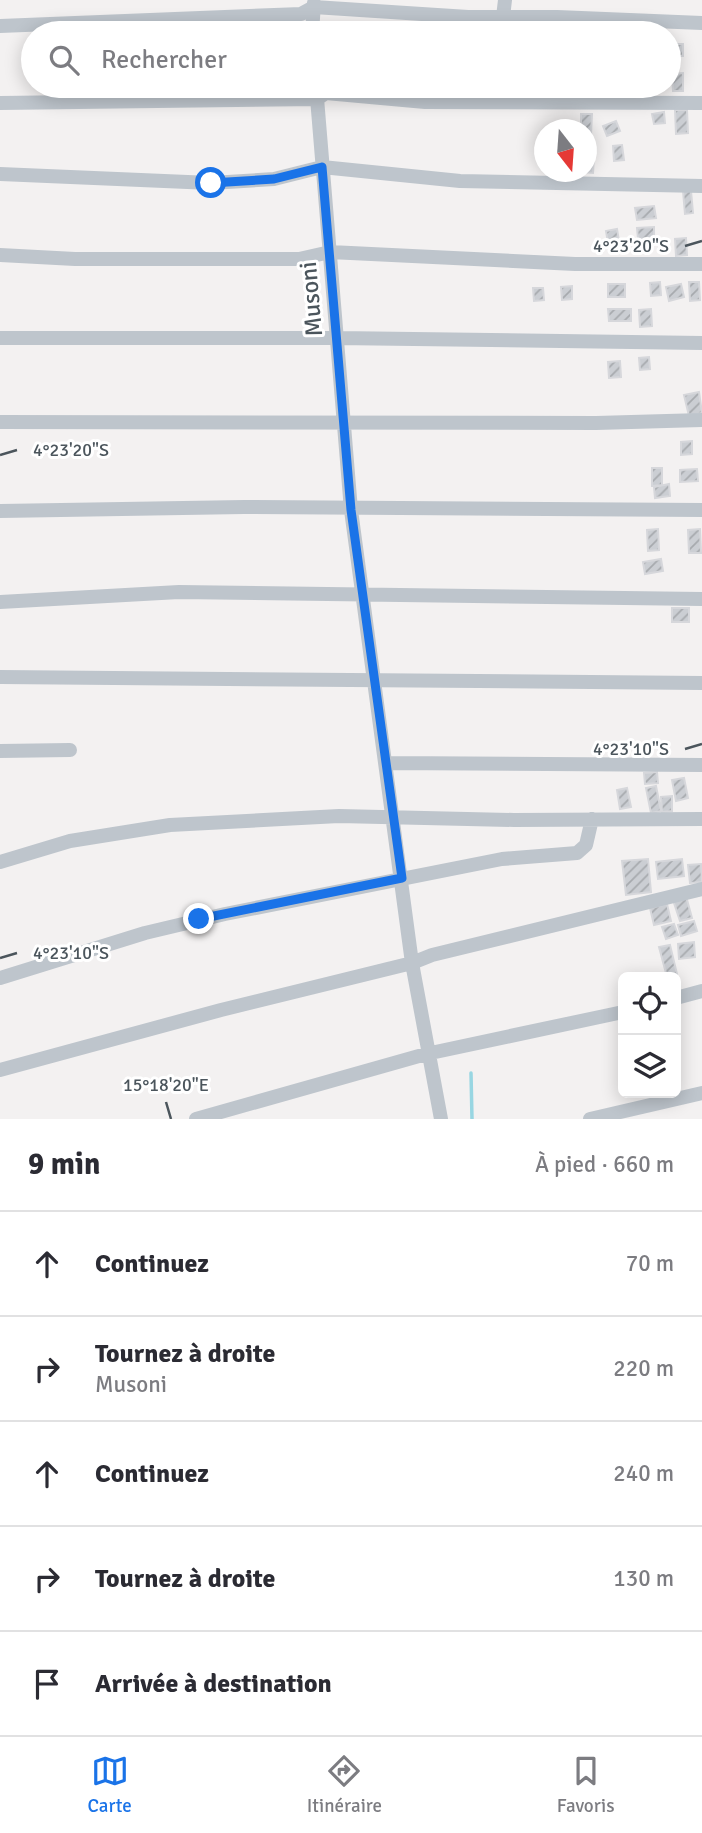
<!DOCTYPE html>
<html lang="fr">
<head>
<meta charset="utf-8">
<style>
	body { margin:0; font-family:Signika,sans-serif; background:#f7f7f7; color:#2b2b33 }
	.controls { position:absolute; right:21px; bottom:21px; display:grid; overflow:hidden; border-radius:10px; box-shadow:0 4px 18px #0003 }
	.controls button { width:63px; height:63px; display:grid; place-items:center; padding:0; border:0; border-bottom:2px solid #e1e1e2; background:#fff; color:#2b2b33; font:35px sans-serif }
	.compass { position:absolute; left:534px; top:119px; width:63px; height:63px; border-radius:50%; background:#fff; box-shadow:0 4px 18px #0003; rotate:163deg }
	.stop { position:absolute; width:21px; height:21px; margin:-16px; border:5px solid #1a73e8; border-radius:50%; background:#fff }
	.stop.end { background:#1a73e8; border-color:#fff; box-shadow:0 2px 7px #0008 }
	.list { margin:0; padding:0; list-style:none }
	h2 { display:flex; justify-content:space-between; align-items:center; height:91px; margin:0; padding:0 28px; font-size:30px }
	h2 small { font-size:23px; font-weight:400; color:#7c7c81 }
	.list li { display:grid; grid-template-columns:46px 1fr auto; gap:21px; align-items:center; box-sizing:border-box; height:105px; padding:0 28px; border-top:2px solid #e1e1e2 }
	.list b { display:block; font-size:26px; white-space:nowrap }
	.list p { margin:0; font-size:23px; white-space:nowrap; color:#7c7c81 }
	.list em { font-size:23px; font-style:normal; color:#7c7c81 }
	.icon { flex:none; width:38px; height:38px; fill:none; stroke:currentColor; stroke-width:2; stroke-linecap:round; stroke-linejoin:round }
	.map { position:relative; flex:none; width:702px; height:1119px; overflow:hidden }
	.search { position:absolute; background:#fff; box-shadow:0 4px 18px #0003; left:21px; right:21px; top:21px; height:77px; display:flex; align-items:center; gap:18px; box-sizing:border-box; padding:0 24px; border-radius:38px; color:#7c7c81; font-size:26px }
	.sheet { height:616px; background:#fff }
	nav { display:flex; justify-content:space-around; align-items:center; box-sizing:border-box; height:98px; border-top:2px solid #e1e1e2; background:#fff; font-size:19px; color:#7c7c81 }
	nav a { display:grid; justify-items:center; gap:4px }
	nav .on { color:#1a73e8 }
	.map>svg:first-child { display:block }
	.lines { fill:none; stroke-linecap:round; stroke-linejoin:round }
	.stream { stroke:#98d6e2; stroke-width:3.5 }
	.building { fill:url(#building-hatch); stroke:#d6d7db; stroke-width:2 }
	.minor { stroke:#bec5cc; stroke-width:14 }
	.route { stroke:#1a73e8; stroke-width:9 }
	.ticks { fill:none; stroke:#4b555c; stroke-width:2.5 }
	.labels { text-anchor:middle; stroke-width:6; stroke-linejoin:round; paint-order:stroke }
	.street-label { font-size:24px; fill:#4b555c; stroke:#fff }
	.ticks-label { font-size:18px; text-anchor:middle; fill:#4b555c; stroke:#fff; stroke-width:6; stroke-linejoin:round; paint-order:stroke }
</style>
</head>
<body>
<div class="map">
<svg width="702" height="1119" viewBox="0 0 702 1119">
	<defs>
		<pattern id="building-hatch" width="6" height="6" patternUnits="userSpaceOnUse" patternTransform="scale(1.75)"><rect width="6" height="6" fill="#cbced3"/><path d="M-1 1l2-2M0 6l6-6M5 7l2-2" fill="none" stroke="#a7aaae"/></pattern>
	</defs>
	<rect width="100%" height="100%" fill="#f3f1f1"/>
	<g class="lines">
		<path class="stream" d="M471 1073 472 1119"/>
	</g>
	<path class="building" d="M671 44H683V56H672Z
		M683 73V91H673L672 74Z
		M675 110H687L688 133 676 134Z
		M664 112 665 123 654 124 652 114Z
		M581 114H592L591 135H586V130H581Z
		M616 121 620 131 607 136 603 126Z
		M622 145 624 160 614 161 613 146Z
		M586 155 594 156 593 173 582 172H586Z
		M683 191H691L693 213 685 214Z
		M654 206 656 218 637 220 635 208Z
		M654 227V238L638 239 637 228Z
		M617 229 619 241 608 243 606 231Z
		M686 238 687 255 676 256 675 239Z
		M660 282 661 295 651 296 650 283Z
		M689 282H699L700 300 690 301Z
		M608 284H625V297H608Z
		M681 284 684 297 669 301 666 287Z
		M572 286V299L562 300 561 287Z
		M533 288H543L544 300 534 301Z
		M608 309H631V321H609Z
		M651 309 652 326 640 327 639 310Z
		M649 357 650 369 640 370 639 358Z
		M620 361 621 377 609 378 608 362Z
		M699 392 702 413 689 416 684 395Z
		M692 441V454L681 455V442Z
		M652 468H662V485L652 486Z
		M697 469 698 481 680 482V470Z
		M669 484 670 496 655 498 654 487Z
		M658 529 659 550 648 551 647 530Z
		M700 529 701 553H689L688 530Z
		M661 559 663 571 645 574 643 562Z
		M672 608H689V622H672Z
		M657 772 658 783 645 784 644 773Z
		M684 778 688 798 676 801 672 780Z
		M656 786 661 811 651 813 646 788Z
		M627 788 631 807 620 809 617 790Z
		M672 796V811L662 812 661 797Z
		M648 859 651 892 626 895 622 861Z
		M682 859 684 876 658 879 656 862Z
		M701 864 702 882 690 883 688 865Z
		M686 896 692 918 680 921 673 900Z
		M667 904 671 921 654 925 650 908Z
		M694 921 697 931 681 936 678 925Z
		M674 924 678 935 666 939 662 927Z
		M694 942 695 957 679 959 678 944Z
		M670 945 677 974 667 977 659 947Z"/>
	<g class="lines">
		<path class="minor" d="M503 17 505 0
			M0 26 301 14 314 7 468 17H557L702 23
			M312 33 314 3
			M316 86 351 510 412 963 441 1119
			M0 103 317 99 326 93 425 102 702 103
			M0 174 211 183 274 179 322 167 460 181 702 186
			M0 255 75 259H299L330 252 575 264H702
			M0 338H337L702 343
			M0 422 596 423 702 420
			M0 511 244 507 702 510
			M0 602 179 592 702 599
			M0 677 702 683
			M0 751 70 750
			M387 763 702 765
			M0 862 70 841 170 825 339 816 514 820 702 819
			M0 978 145 933 225 914 502 859 577 853 586 845 592 819
			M676 998 702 991
			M0 1070 221 1010 412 963 432 955 702 889
			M196 1119 426 1054 623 1012
			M590 1119 702 1093"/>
	</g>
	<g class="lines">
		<path class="route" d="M199 919 402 878 351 510 322 167 274 179 211 183"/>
	</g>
	<path class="ticks" d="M685 246 702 241M0 455 17 450M685 749 702 744M0 958 17 953M166 1102 171 1119"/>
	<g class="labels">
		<g class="street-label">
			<text transform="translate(311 299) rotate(-95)" y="8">Musoni</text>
		</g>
	</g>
	<g class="ticks-label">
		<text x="631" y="252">4°23'20"S</text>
		<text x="71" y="456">4°23'20"S</text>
		<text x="631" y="755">4°23'10"S</text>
		<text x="71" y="959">4°23'10"S</text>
		<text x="166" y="1091">15°18'20"E</text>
	</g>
</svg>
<div class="controls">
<button><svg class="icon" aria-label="locate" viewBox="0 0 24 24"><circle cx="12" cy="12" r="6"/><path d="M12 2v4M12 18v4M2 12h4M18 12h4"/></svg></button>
<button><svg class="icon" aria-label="layers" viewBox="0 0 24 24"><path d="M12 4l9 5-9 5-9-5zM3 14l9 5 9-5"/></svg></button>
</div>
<svg class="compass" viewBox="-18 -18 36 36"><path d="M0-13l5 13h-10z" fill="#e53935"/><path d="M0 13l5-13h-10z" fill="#7c7c81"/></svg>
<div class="stop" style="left:211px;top:183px"></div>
<div class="stop end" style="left:199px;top:919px"></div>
<div class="search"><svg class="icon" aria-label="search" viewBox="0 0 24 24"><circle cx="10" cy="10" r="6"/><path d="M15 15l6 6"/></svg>Rechercher</div>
</div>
<section class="sheet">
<h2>9 min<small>À pied · 660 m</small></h2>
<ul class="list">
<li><svg class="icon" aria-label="ahead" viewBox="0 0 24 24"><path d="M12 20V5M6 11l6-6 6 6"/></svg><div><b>Continuez</b></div><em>70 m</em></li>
<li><svg class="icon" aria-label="right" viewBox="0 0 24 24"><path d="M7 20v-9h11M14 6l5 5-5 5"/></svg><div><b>Tournez à droite</b><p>Musoni</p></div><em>220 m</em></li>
<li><svg class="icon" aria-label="ahead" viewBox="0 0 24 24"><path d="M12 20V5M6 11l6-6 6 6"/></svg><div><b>Continuez</b></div><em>240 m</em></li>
<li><svg class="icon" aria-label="right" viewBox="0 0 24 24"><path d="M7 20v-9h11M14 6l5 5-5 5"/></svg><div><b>Tournez à droite</b></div><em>130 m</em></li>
<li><svg class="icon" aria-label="arrive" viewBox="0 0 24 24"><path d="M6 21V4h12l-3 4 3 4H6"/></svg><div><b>Arrivée à destination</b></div></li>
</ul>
</section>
<nav>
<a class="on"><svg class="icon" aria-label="map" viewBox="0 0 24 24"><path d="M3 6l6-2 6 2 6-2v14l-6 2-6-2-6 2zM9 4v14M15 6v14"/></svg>Carte</a>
<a><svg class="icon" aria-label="directions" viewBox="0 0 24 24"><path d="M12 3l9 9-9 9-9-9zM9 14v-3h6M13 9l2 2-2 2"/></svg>Itinéraire</a>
<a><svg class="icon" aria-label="saved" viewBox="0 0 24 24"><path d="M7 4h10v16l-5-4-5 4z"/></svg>Favoris</a>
</nav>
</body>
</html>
